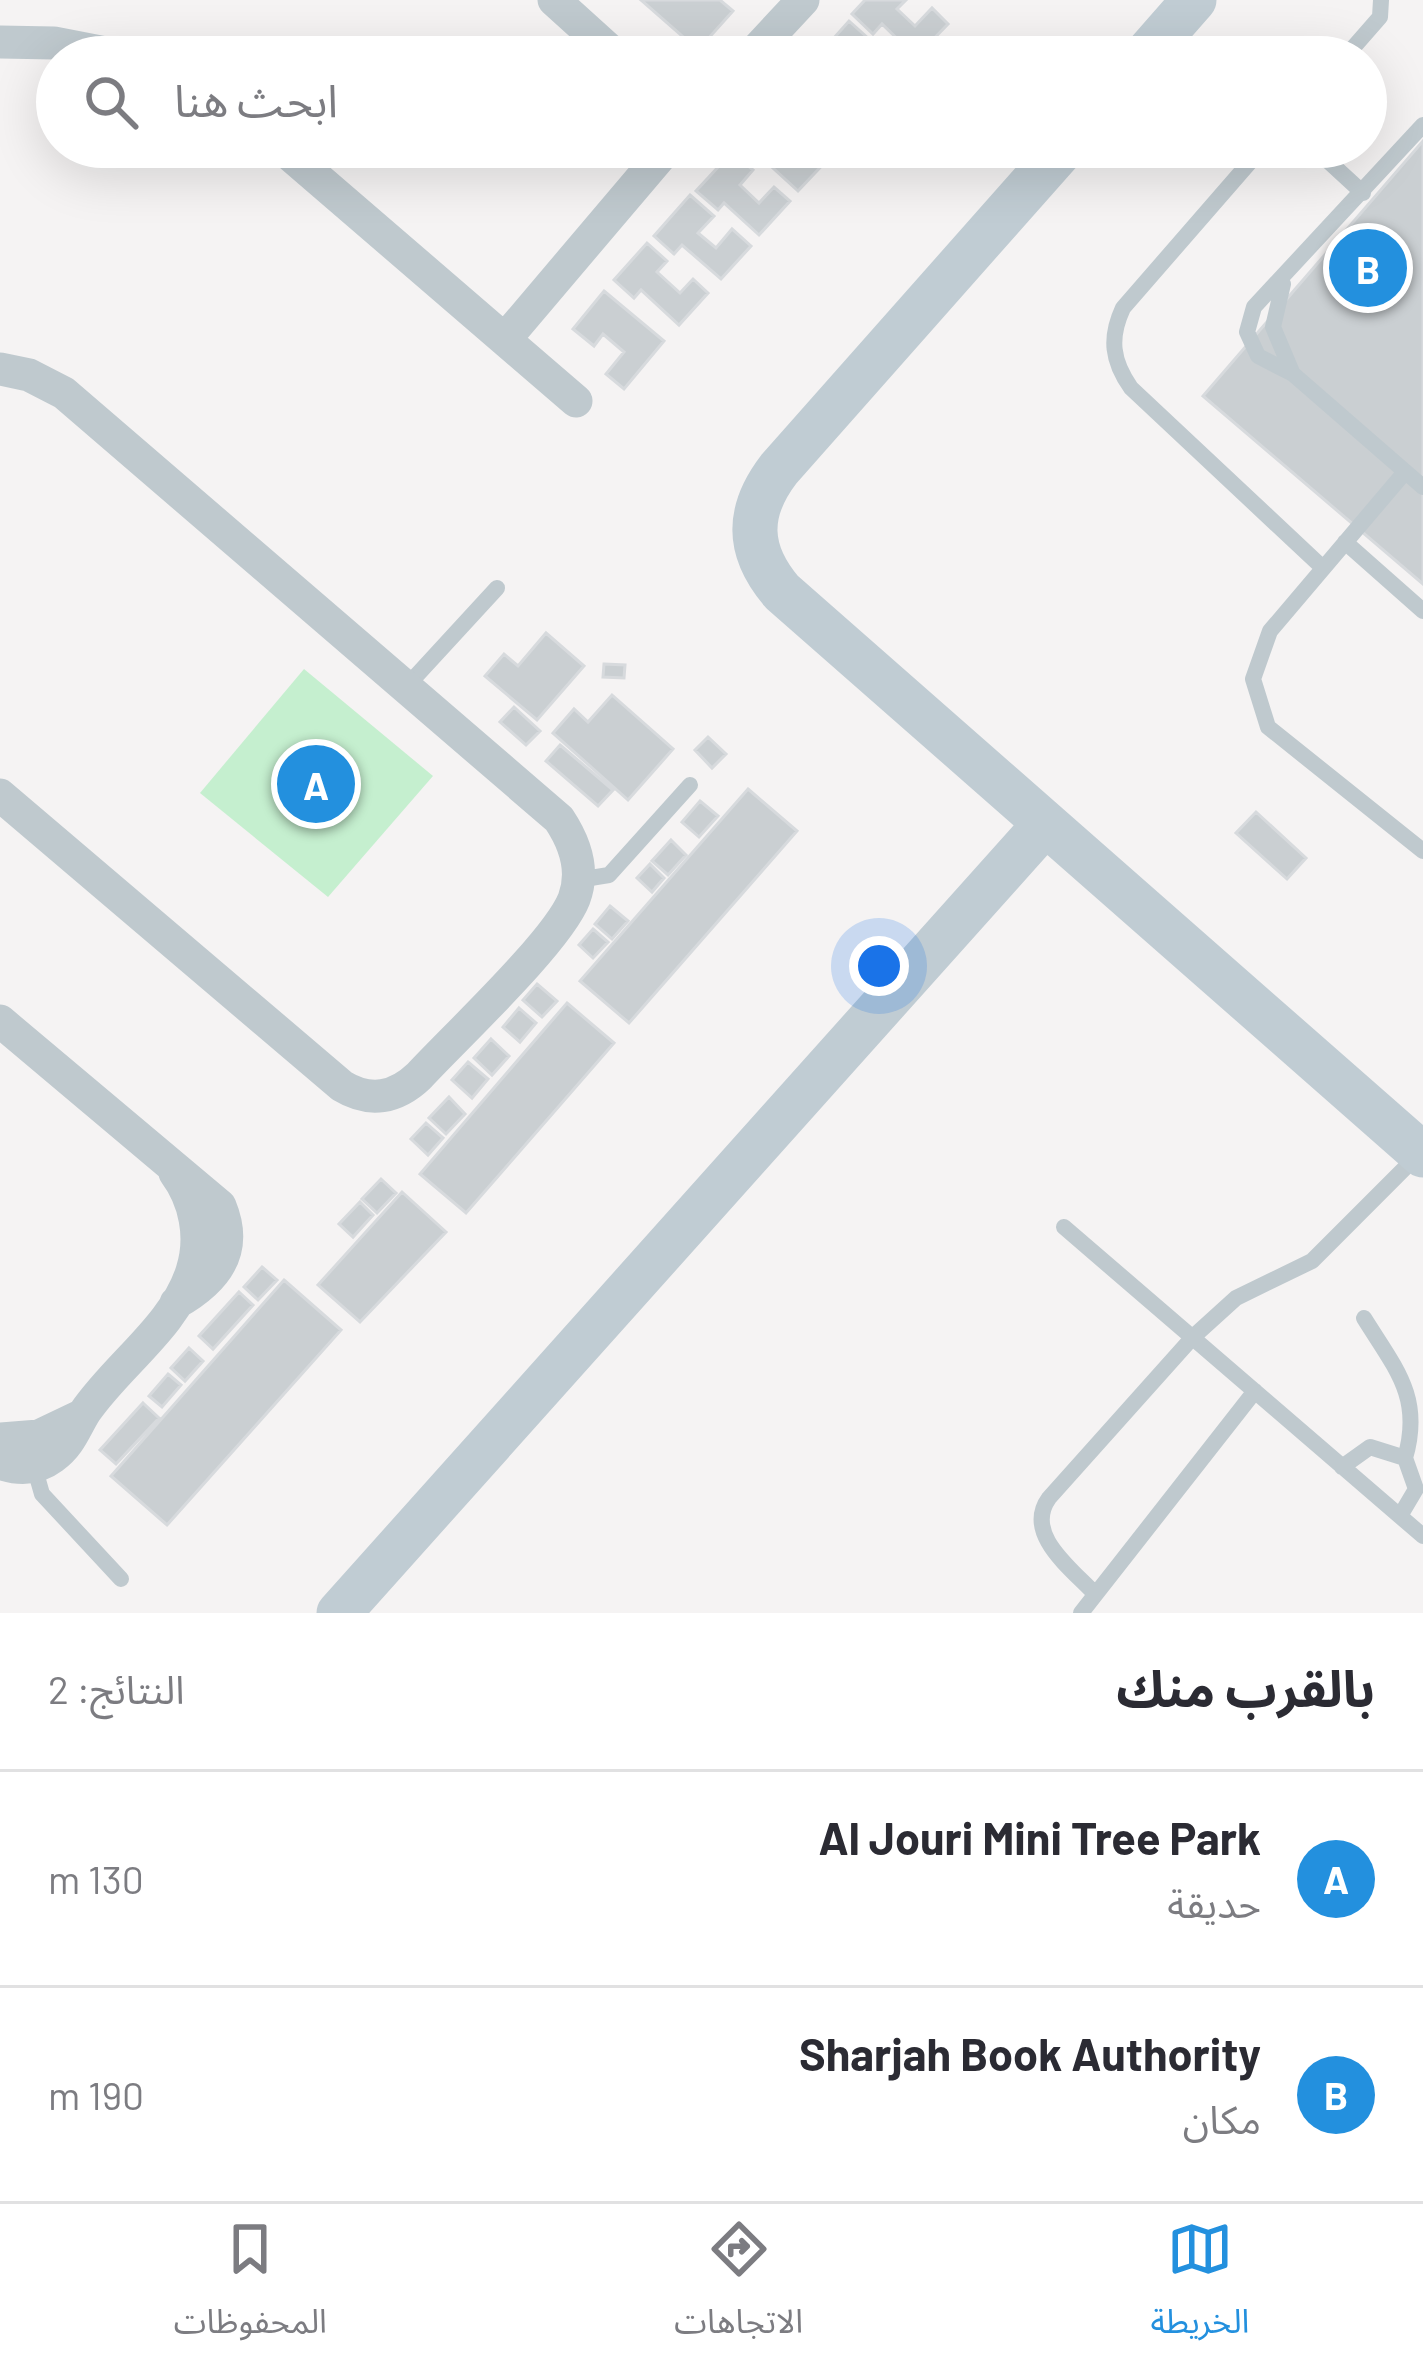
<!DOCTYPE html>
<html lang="ar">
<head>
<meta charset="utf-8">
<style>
	body { margin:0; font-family:Barlow,"Noto Sans Arabic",sans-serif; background:#f2f2f3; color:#2b2b33; direction:rtl }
	.you { position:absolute; left:879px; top:966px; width:42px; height:42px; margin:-30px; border:9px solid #fff; border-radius:50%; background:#1a73e8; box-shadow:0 0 0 18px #1a73e833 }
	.badge { display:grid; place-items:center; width:78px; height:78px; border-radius:50%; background:#2390de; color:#fff; font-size:39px; font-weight:700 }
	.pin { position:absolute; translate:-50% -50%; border:6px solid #fff; box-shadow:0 3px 12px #0006 }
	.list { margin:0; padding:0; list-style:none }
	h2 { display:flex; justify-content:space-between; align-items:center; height:156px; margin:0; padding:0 48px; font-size:51px }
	h2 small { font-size:39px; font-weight:400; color:#7c7c81 }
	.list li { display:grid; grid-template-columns:78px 1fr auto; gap:36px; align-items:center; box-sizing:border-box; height:216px; padding:0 48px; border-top:3px solid #e1e1e2 }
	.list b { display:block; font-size:45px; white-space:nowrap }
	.list p { margin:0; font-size:39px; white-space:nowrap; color:#7c7c81 }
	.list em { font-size:39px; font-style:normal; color:#7c7c81 }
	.icon { flex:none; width:66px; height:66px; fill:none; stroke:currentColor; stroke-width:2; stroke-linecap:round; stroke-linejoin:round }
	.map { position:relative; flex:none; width:1423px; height:1613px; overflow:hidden; direction:ltr }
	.search { position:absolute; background:#fff; box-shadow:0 12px 48px #0002; left:36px; right:36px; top:36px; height:132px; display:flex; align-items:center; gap:30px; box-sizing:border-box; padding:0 42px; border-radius:66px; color:#7c7c81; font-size:45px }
	.sheet { height:588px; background:#fff }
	nav { display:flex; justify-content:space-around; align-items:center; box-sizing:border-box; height:168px; border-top:3px solid #e1e1e2; background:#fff; font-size:33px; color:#7c7c81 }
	nav a { display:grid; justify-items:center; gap:6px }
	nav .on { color:#2390de }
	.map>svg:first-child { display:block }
	.green { fill:#c5efcf }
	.building { fill:#cacfd2; stroke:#d7dadd; stroke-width:3 }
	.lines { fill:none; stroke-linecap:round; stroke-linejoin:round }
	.lane { stroke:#bfc9ce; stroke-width:16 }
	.street { stroke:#bfc9ce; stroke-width:33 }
	.secondary { stroke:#c0ccd3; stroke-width:45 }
</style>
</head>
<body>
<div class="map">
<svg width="1423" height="1613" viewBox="0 0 1423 1613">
	<rect width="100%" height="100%" fill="#f5f3f3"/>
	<path class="green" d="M304 669 433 776 328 897 200 793Z"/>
	<path class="building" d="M641 0H720L733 11 698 50Z
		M865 0H906L897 9 915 26 932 8 948 24 916 57 882 24 873 34 852 14Z
		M849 21 869 39 856 52 861 57H817Z
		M1423 141V584L1203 396Z
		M738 147H779L795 162 817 147 829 158 798 191 761 157 753 166Z
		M732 152 753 170 740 185 759 203 774 187 790 201 759 235 724 203 718 210 696 191Z
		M690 195 714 216 698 233 716 248 732 229 751 246 721 279 682 245 674 254 654 236Z
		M647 243 667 261 657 272 680 293 693 279 708 293 679 325 641 290 634 298 614 280Z
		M604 291 664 341 624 389 606 374 624 352 603 334 594 346 573 329Z
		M546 633 584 666 537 720 485 676 504 654 518 666Z
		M604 664 625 665 624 678 603 677Z
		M612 695 673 749 628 800 553 733 574 709 588 722Z
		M514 707 540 731 526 745 500 722Z
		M708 737 726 754 712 768 695 750Z
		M560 745 613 790 598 806 546 761Z
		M748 789 797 831 629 1023 580 981Z
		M700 801 718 816 699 837 682 822Z
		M1256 812 1306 858 1287 879 1236 833Z
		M671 840 686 855 668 875 652 861Z
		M650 864 664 878 652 892 637 878Z
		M610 906 628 921 612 939 595 924Z
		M593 929 608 942 593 958 579 945Z
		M537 984 557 1001 542 1017 523 1000Z
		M567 1003 614 1043 466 1213 420 1174Z
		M519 1008 536 1023 520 1042 503 1027Z
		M491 1039 509 1056 492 1075 474 1058Z
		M468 1062 488 1079 472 1098 452 1080Z
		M449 1097 465 1114 446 1134 429 1118Z
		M426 1123 443 1138 428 1155 411 1139Z
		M381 1179 396 1193 377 1213 362 1199Z
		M402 1192 446 1232 360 1322 318 1285Z
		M360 1202 373 1215 353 1237 339 1224Z
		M262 1267 277 1280 258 1300 244 1287Z
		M284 1280 341 1330 167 1525 111 1476Z
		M239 1292 253 1305 213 1349 199 1336Z
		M189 1348 203 1361 185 1381 171 1368Z
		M168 1374 181 1385 162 1407 149 1396Z
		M143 1403 159 1418 116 1464 100 1450Z"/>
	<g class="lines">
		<path class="lane" d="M1345 57 1380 17 1381 0
			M1423 125 1254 307 1247 332 1258 356 1293 374 1423 487
			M1263 147 1123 308C1109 338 1112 361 1131 388L1323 568
			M1313 147 1363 193
			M1283 284 1273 327 1292 372
			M1405 472 1270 631 1253 679 1268 727 1423 851
			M1345 542 1423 611
			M405 688 497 588
			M578 880 609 875 690 785
			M1064 1227 1423 1536
			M1364 1318C1395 1368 1423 1397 1405 1458
			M34 1466 42 1494 121 1579
			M1342 1467 1370 1447 1405 1458 1416 1489 1400 1516
			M1095 1594C1072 1569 1023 1534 1049 1498L1193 1337 1236 1298 1312 1261 1420 1153
			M1081 1613 1255 1391"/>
		<path class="street" d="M554 0 617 57
			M0 42 54 43 126 57
			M750 57 803 0
			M281 147 576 401
			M506 338 668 147
			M0 369 29 375 64 393 559 819C575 843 585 870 574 899 557 942 455 1037 419 1076 396 1098 370 1103 342 1086L0 795
			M0 1021 220 1206C239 1252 215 1281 176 1303
			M0 1439 39 1436 81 1416
			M0 1463C19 1470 37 1469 53 1457 70 1445 75 1428 85 1412 117 1365 175 1326 192 1271 203 1237 195 1200 175 1173"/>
		<path class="secondary" d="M1144 57 1194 0
			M1064 147 779 469C746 512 747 551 782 592L1423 1155
			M339 1613 1045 824"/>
	</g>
</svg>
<div class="you"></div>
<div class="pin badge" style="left:316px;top:784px">A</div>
<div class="pin badge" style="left:1368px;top:268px">B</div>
<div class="search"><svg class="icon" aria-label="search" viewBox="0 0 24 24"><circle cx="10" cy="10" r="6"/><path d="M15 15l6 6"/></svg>ابحث هنا</div>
</div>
<section class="sheet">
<h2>بالقرب منك<small>النتائج: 2</small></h2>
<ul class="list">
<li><span class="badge">A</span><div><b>Al Jouri Mini Tree Park</b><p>حديقة</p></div><em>130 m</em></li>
<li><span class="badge">B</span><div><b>Sharjah Book Authority</b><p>مكان</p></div><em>190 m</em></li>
</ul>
</section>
<nav>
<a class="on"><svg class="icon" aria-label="map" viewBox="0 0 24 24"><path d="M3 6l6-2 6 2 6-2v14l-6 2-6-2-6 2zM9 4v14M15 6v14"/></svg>الخريطة</a>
<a><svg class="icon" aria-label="directions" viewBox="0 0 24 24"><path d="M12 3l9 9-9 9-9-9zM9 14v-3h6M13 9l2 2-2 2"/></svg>الاتجاهات</a>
<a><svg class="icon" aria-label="saved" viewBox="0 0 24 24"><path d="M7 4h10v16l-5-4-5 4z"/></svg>المحفوظات</a>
</nav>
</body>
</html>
